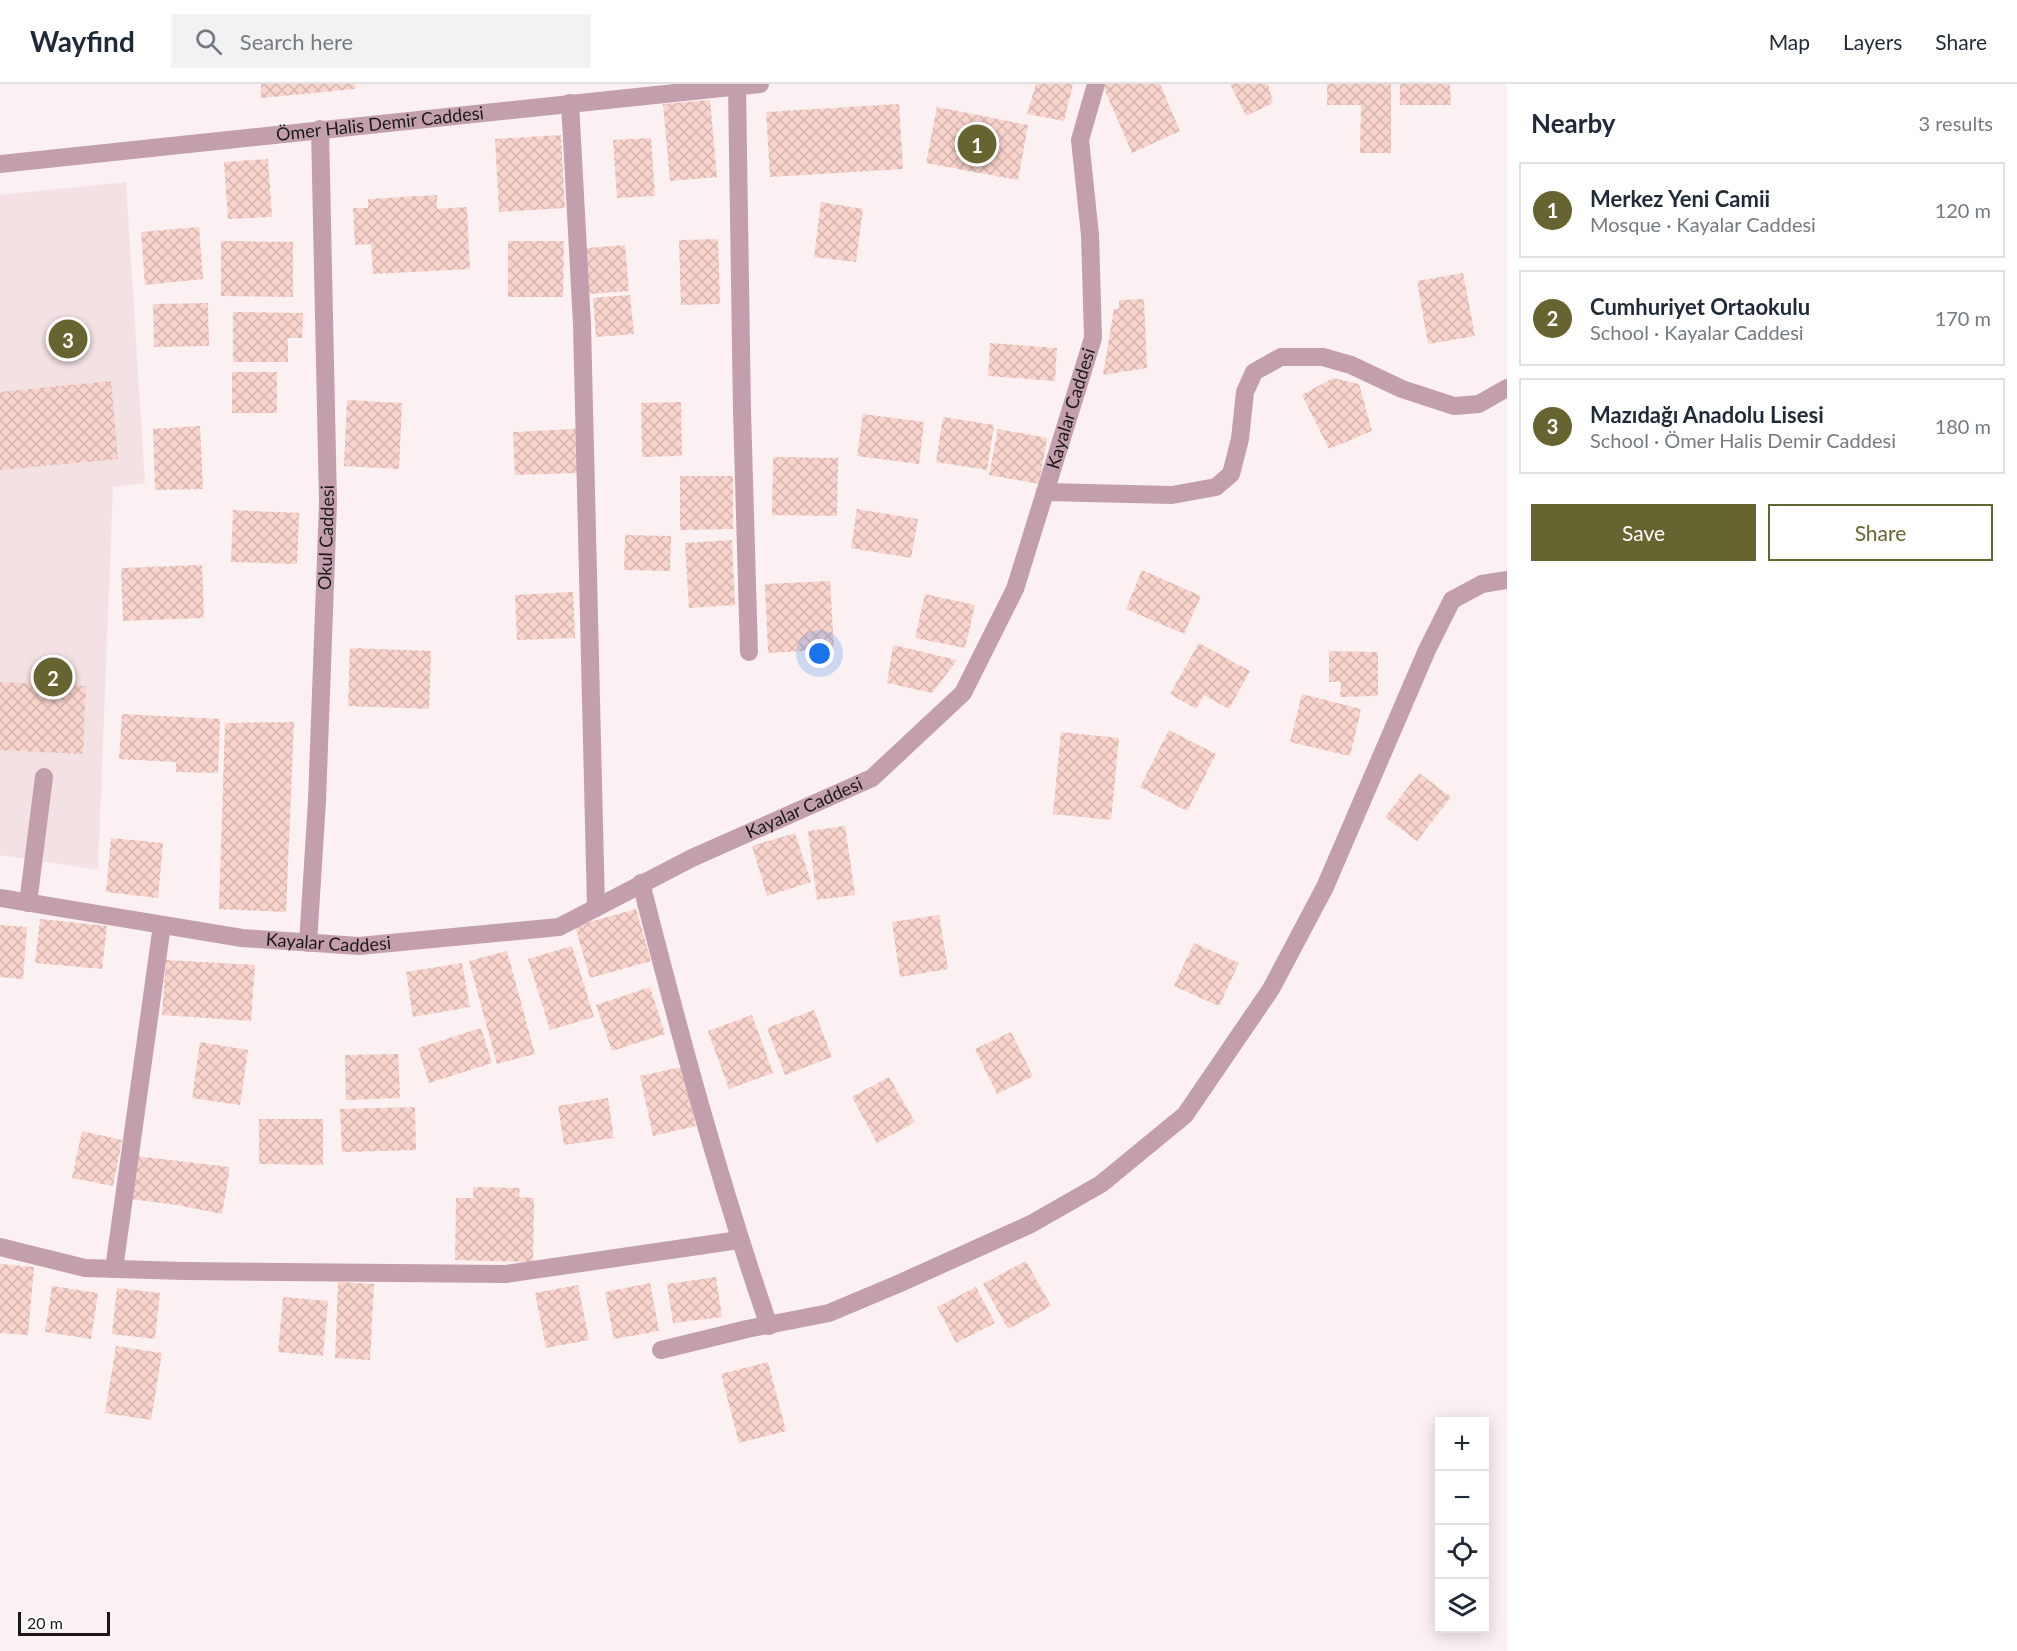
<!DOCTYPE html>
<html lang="en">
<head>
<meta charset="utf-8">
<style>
	body { margin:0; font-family:Lato,sans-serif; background:#f2f2f3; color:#1f2937 }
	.controls { position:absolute; right:18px; bottom:18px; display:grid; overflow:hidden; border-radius:0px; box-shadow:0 3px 15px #0003 }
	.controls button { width:54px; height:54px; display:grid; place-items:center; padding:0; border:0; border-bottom:2px solid #e0e1e3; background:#fff; color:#1f2937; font:30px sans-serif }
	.scale { position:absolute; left:18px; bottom:15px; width:92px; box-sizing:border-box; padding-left:6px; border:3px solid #1b1818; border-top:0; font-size:16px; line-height:21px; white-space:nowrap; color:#1b1818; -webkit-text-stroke:4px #fff; paint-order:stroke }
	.you { position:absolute; left:820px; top:570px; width:21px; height:21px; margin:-15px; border:4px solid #fff; border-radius:50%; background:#1a73e8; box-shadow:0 0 0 9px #1a73e833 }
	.badge { display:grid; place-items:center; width:39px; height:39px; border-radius:50%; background:#666431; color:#fff; font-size:20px; font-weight:700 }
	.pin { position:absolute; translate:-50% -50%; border:3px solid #fff; box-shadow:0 2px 6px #0006 }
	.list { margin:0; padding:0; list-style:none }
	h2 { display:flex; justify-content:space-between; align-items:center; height:78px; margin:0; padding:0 24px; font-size:26px }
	h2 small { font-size:20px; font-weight:400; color:#747a83 }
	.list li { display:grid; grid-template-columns:39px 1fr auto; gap:18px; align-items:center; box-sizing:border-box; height:96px; margin:0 12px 12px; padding:0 12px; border:2px solid #e0e1e3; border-radius:0px }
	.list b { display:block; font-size:22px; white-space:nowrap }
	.list p { margin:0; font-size:20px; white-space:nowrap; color:#747a83 }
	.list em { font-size:20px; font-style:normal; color:#747a83 }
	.actions { display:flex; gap:12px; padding:18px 24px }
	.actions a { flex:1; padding:14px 0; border:2px solid #666431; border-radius:0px; text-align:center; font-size:21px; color:#666431 }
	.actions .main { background:#666431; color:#fff }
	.icon { flex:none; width:33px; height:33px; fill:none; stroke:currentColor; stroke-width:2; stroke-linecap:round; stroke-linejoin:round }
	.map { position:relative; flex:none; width:1507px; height:1567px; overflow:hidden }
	header { display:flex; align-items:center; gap:36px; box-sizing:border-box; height:84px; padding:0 30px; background:#fff; border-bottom:2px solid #e0e1e3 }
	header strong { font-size:28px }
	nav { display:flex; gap:33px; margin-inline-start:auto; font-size:21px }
	.search { width:420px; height:54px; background:#f2f2f3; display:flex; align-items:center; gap:15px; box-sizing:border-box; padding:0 21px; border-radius:0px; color:#747a83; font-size:22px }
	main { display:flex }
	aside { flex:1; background:#fff }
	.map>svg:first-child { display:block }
	.built { fill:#f4e1e3 }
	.building { fill:url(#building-cross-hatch) }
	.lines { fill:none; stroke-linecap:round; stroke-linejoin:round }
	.minor { stroke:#c39fae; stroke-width:18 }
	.labels { text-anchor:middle; stroke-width:6; stroke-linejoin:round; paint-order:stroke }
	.street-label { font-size:18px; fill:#1b1818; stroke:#fff }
</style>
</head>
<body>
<header>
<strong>Wayfind</strong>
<div class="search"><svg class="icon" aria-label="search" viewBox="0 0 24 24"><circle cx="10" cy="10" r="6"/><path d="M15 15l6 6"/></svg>Search here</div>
<nav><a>Map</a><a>Layers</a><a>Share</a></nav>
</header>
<main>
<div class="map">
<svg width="1507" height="1567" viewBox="0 0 1507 1567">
	<defs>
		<pattern id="building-cross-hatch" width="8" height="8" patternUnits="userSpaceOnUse" patternTransform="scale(1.5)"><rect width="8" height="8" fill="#f9d4cd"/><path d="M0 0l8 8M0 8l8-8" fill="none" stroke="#d5b5af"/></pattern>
	</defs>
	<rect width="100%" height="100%" fill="#fbf1f2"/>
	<path class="built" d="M126 98 145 399 113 403 98 786 0 771V111Z"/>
	<path class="building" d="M261 0H355V5L261 14Z
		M1036 0H1073L1064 37 1027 30Z
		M1104 0H1160L1180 47 1132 69 1103 2Z
		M1230 0H1268L1273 19 1246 32Z
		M1327 0H1391V69H1360L1361 21H1327Z
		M1400 0H1450L1451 21H1400Z
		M710 16 717 93 670 97 663 20Z
		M899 20 903 85 770 93 766 28Z
		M937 23 1028 41 1018 96 926 79Z
		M561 51 565 124 499 128 495 55Z
		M651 54 655 112 617 114 613 56Z
		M268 75 272 133 228 135 224 78Z
		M437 111V125L467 123 470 185 373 190 371 160 355 161 353 124H368V115Z
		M821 118 863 125 856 178 814 173Z
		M199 143 203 195 145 201 141 148Z
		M718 155 720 220 681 221 679 156Z
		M221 157 293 158V213L221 212Z
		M508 157H564L563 213H508Z
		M625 161 629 207 589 210 586 164Z
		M1463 189 1475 252 1428 260 1417 197Z
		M630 211 634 250 596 253 593 214Z
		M1144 215 1147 284 1103 291 1114 225H1119V216Z
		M208 219 209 262 154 263 153 220Z
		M233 228 303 229 302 254H288V278H233Z
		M990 259 1057 264 1055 297 988 292Z
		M232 288H277V329H232Z
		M1333 294 1359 300 1372 347 1329 365 1302 311Z
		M111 297 118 375 0 386V308Z
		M347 316 402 319 399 385 344 382Z
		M681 318 682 372 642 373 641 319Z
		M863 330 924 338 919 380 857 372Z
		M943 333 994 341 987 386 936 378Z
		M200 342 203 405 155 406 153 345Z
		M576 345 578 389 515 391 513 348Z
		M998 345 1047 354 1039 400 989 391Z
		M773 373 838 374 837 432 772 431Z
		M680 392H733V445L680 446Z
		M857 425 918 435 911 474 851 464Z
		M233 426 299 429 297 480 231 478Z
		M625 451 671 452 670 487 624 486Z
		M732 456 735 521 689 524 685 459Z
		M202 481 204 534 123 537 121 484Z
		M1142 486 1201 512 1184 550 1126 525Z
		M830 497 834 565 768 569 765 500Z
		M573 508 575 554 517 556 515 511Z
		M925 510 975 521 965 564 915 554Z
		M1199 559 1250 587 1229 625 1204 611 1196 625 1170 610Z
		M893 561 957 576 932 609 887 599Z
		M350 564 431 567 429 625 348 622Z
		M1329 567 1378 568V612L1340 613 1341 598H1329Z
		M0 598 86 602 83 670 0 666Z
		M1302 610 1361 625 1350 672 1290 658Z
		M122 630 220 635 218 689 176 688V678L119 675Z
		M294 638 286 828 219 825 225 639Z
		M1169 646 1216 670 1187 727 1140 703Z
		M1061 648 1119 654 1111 736 1053 730Z
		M1419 689 1451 713 1417 757 1385 733Z
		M845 742 855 811 817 816 808 747Z
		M795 749 811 798 767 812 752 762Z
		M111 754 163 759 158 814 106 808Z
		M636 825 651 877 590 894 575 842Z
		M939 831 948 885 900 893 892 838Z
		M40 835 107 842 102 885 35 879Z
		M0 841 27 843 23 895 0 893Z
		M1194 859 1239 879 1219 922 1174 902Z
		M572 862 594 933 550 946 528 875Z
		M507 867 535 970 497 980 469 877Z
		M166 876 255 881 251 937 162 931Z
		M462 879 470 923 413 933 406 888Z
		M650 903 665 950 612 967 596 921Z
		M814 926 832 973 785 991 767 944Z
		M752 931 773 989 729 1005 708 947Z
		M481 944 492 979 429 999 418 964Z
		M1011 948 1033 992 997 1010 975 965Z
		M200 958 248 966 240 1021 192 1014Z
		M398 970 400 1014 346 1016 345 971Z
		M682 983 696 1042 653 1052 640 992Z
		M889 993 915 1038 877 1059 852 1013Z
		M608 1014 614 1054 564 1061 558 1022Z
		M415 1023 416 1066 342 1068 340 1025Z
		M259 1035H323V1081L259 1080Z
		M82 1047 122 1056 113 1102 72 1094Z
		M136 1072 230 1083 222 1130 177 1121 130 1115Z
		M473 1103 520 1104 519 1113 534 1114 533 1178 455 1176 456 1114H473Z
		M1026 1177 1051 1222 1008 1245 983 1200Z
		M0 1180 34 1183 28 1251 0 1249Z
		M716 1193 722 1233 673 1239 667 1200Z
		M338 1198 374 1200 370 1276 335 1274Z
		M650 1199 659 1247 614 1255 605 1208Z
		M578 1201 589 1256 546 1264 535 1209Z
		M52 1202 98 1209 91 1255 45 1248Z
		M976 1203 995 1239 956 1259 937 1223Z
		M117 1204 160 1209 155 1255 112 1250Z
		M283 1213 328 1217 323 1272 278 1268Z
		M116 1262 162 1269 151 1336 105 1329Z
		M768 1278 786 1347 739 1359 721 1290Z"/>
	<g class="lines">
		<g class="minor">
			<path d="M737 3 742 327 749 568"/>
			<path d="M570 19 582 240 596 824"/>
			<path id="s1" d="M0 80 760 0"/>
			<path d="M1045 408 1172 411 1216 403 1231 390 1240 355 1245 308 1254 288 1281 273H1323L1351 281 1402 305 1454 322 1479 320 1507 304"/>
			<path d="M641 799C679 948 719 1097 769 1242"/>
			<path id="s2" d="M0 814 242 854 359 862 559 843 692 774 872 694 963 609 1015 505 1093 254 1090 151 1080 56 1096 0"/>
			<path d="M28 819 44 693"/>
			<path id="s3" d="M308 859 317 717 328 419 320 45"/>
			<path d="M0 1163 85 1184 184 1187 506 1190 739 1156"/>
			<path d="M114 1185 162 841"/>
			<path d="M661 1266 747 1245 829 1229 898 1200 1031 1140 1101 1100 1185 1031 1271 905 1325 803 1427 566 1452 516 1482 500 1507 496"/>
		</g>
	</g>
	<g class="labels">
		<g class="street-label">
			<text dy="6" stroke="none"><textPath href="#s1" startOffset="382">Ömer Halis Demir Caddesi</textPath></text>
			<text dy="6" stroke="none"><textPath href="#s2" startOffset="1340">Kayalar Caddesi</textPath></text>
			<text dy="6" stroke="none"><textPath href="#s3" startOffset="406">Okul Caddesi</textPath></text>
			<text dy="6" stroke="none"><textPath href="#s2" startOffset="836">Kayalar Caddesi</textPath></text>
			<text dy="6" stroke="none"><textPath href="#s2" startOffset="332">Kayalar Caddesi</textPath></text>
		</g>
	</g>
</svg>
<div class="controls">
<button>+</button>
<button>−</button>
<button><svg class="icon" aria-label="locate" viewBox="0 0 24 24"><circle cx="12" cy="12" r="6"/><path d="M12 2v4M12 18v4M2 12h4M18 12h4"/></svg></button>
<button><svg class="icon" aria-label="layers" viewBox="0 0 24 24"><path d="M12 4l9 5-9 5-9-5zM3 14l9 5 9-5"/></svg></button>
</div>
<div class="scale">20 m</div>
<div class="you"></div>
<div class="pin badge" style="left:977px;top:60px">1</div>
<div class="pin badge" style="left:53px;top:593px">2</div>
<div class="pin badge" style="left:68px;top:255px">3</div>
</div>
<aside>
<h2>Nearby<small>3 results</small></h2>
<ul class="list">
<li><span class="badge">1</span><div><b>Merkez Yeni Camii</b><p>Mosque · Kayalar Caddesi</p></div><em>120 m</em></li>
<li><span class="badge">2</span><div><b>Cumhuriyet Ortaokulu</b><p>School · Kayalar Caddesi</p></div><em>170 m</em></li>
<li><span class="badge">3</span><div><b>Mazıdağı Anadolu Lisesi</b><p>School · Ömer Halis Demir Caddesi</p></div><em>180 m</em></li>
</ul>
<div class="actions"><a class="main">Save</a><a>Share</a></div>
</aside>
</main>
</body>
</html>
